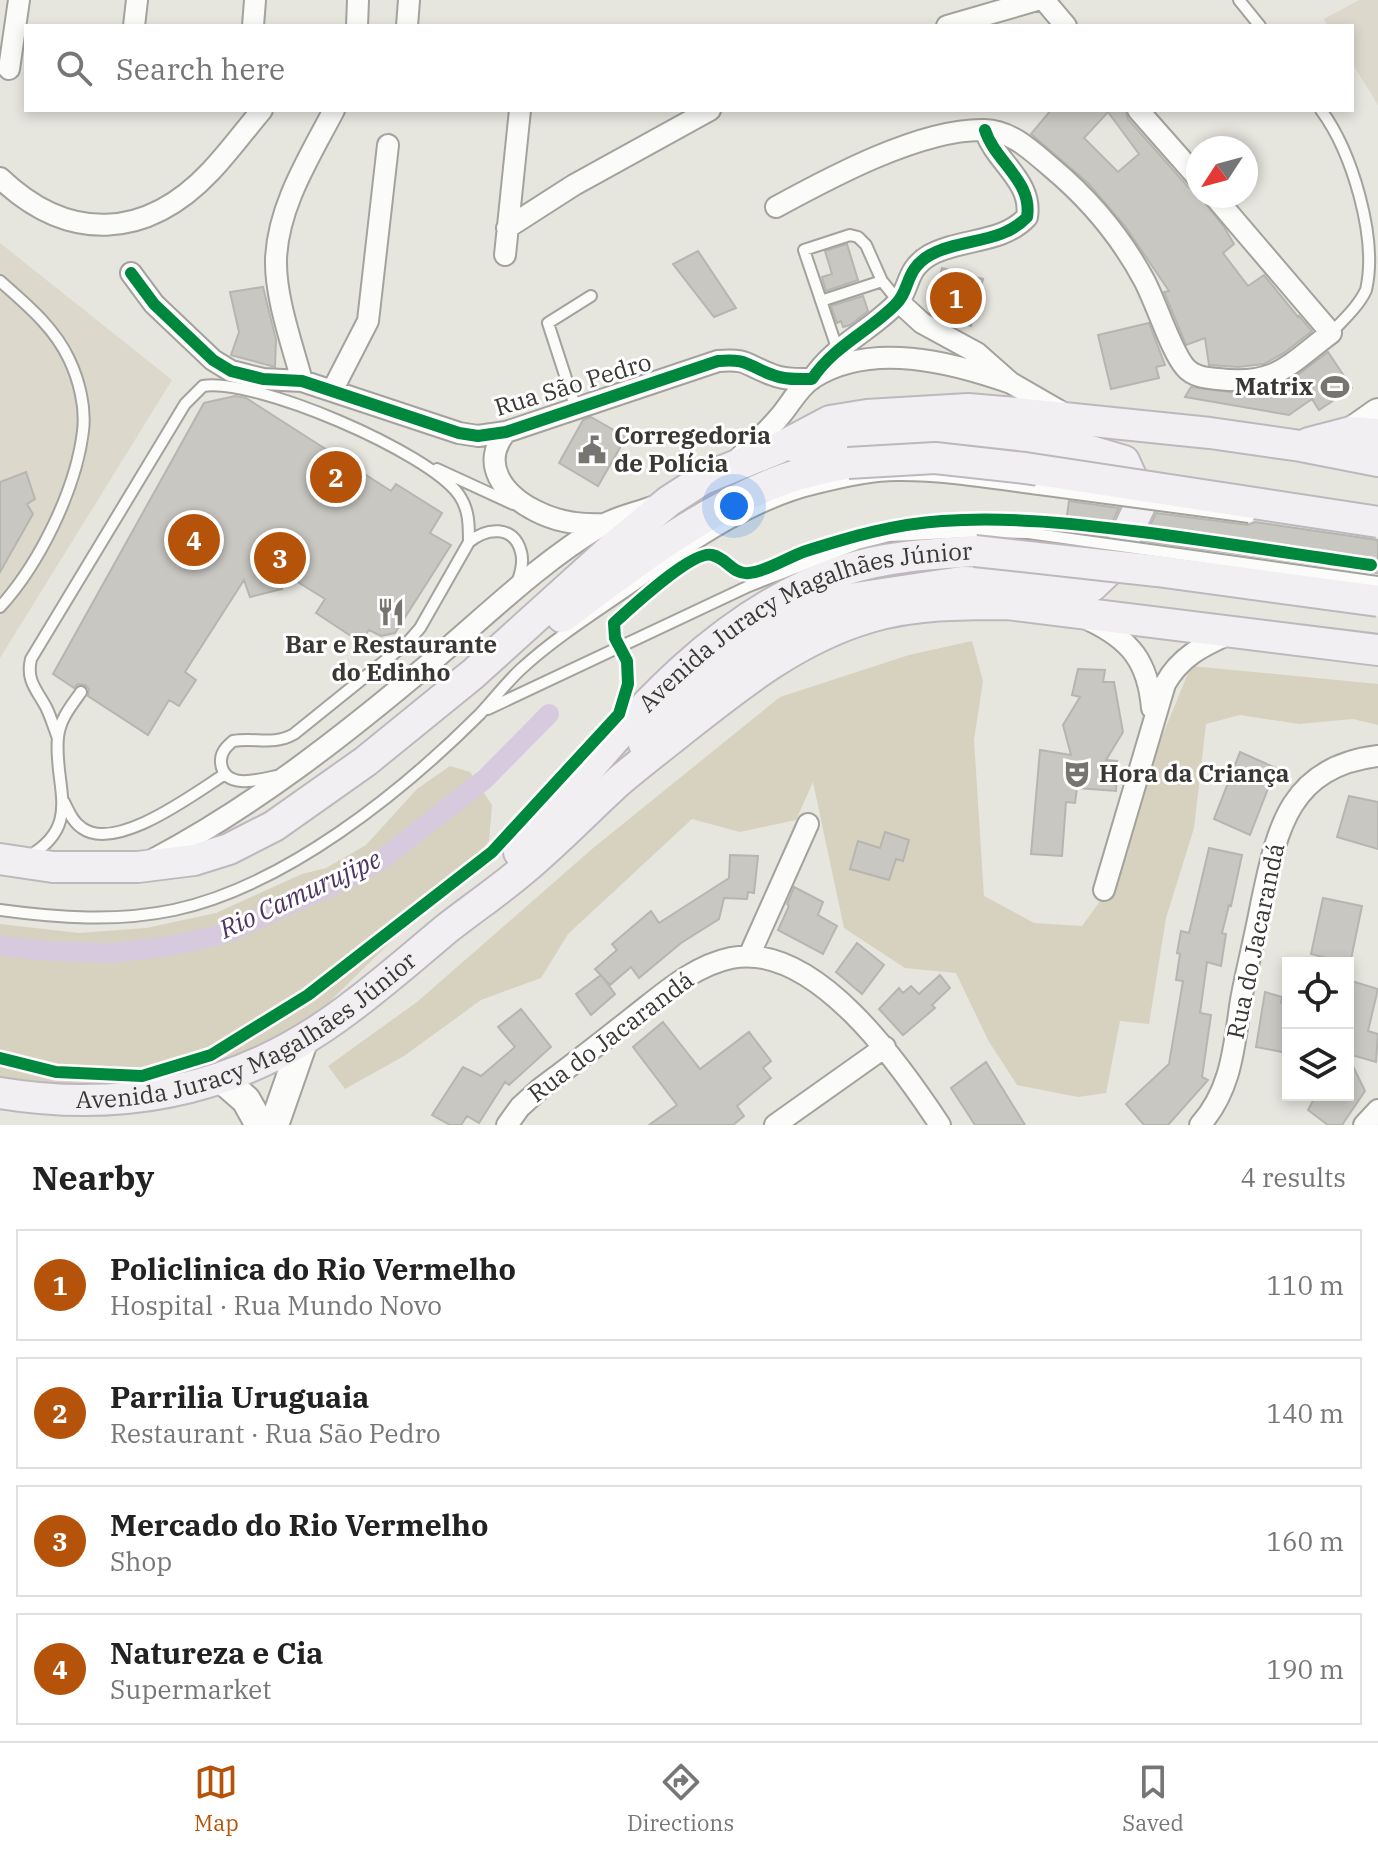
<!DOCTYPE html>
<html lang="en">
<head>
<meta charset="utf-8">
<style>
	body { margin:0; font-family:"IBM Plex Serif",serif; background:#f2f2f2; color:#222 }
	.controls { position:absolute; right:24px; bottom:24px; display:grid; overflow:hidden; border-radius:0px; box-shadow:0 4px 12px #0003 }
	.controls button { width:72px; height:72px; display:grid; place-items:center; padding:0; border:0; border-bottom:2px solid #e0e0e0; background:#fff; color:#222; font:40px sans-serif }
	.compass { position:absolute; left:1186px; top:136px; width:72px; height:72px; border-radius:50%; background:#fff; box-shadow:0 4px 12px #0003; rotate:234deg }
	.you { position:absolute; left:734px; top:506px; width:28px; height:28px; margin:-20px; border:6px solid #fff; border-radius:50%; background:#1a73e8; box-shadow:0 0 0 12px #1a73e833 }
	.badge { display:grid; place-items:center; width:52px; height:52px; border-radius:50%; background:#b45309; color:#fff; font-size:26px; font-weight:700 }
	.pin { position:absolute; translate:-50% -50%; border:4px solid #fff; box-shadow:0 2px 8px #0006 }
	.list { margin:0; padding:0; list-style:none }
	h2 { display:flex; justify-content:space-between; align-items:center; height:104px; margin:0; padding:0 32px; font-size:34px }
	h2 small { font-size:26px; font-weight:400; color:#767676 }
	.list li { display:grid; grid-template-columns:52px 1fr auto; gap:24px; align-items:center; box-sizing:border-box; height:112px; margin:0 16px 16px; padding:0 16px; border:2px solid #e0e0e0; border-radius:0px }
	.list b { display:block; font-size:30px; white-space:nowrap }
	.list p { margin:0; font-size:26px; white-space:nowrap; color:#767676 }
	.list em { font-size:26px; font-style:normal; color:#767676 }
	.icon { flex:none; width:44px; height:44px; fill:none; stroke:currentColor; stroke-width:2; stroke-linecap:round; stroke-linejoin:round }
	.map { position:relative; flex:none; width:1378px; height:1125px; overflow:hidden }
	.search { position:absolute; background:#fff; box-shadow:0 4px 12px #0003; left:24px; right:24px; top:24px; height:88px; display:flex; align-items:center; gap:20px; box-sizing:border-box; padding:0 28px; border-radius:0px; color:#767676; font-size:30px }
	.sheet { height:616px; background:#fff }
	nav { display:flex; justify-content:space-around; align-items:center; box-sizing:border-box; height:112px; border-top:2px solid #e0e0e0; background:#fff; font-size:22px; color:#767676 }
	nav a { display:grid; justify-items:center; gap:4px }
	nav .on { color:#b45309 }
	.map>svg:first-child { display:block }
	.built { fill:#dcd8cc }
	.green { fill:#d7d1bf }
	.lines { fill:none; stroke-linecap:round; stroke-linejoin:round }
	.canal { stroke:#d7cadf; stroke-width:20 }
	.building { fill:#c8c7c2; stroke:#b6b5b0; stroke-width:2; fill-rule:evenodd }
	.lane-casing { stroke:#a3a29d; stroke-width:14 }
	.street-casing { stroke:#a3a29d; stroke-width:24 }
	.secondary-casing { stroke:#a3a29d; stroke-width:32 }
	.primary-casing { stroke:#beb8be; stroke-width:34 }
	.lane { stroke:#fbfbfa; stroke-width:10 }
	.street { stroke:#fbfbfa; stroke-width:20 }
	.secondary { stroke:#fbfbfa; stroke-width:28 }
	.primary { stroke:#f2eff3; stroke-width:30 }
	.lane-bridge-casing { stroke:#a3a29d; stroke-width:14; stroke-linecap:butt }
	.primary-bridge-casing { stroke:#beb8be; stroke-width:34; stroke-linecap:butt }
	.lane-bridge { stroke:#fbfbfa; stroke-width:10 }
	.primary-bridge { stroke:#f2eff3; stroke-width:30 }
	.cycleway-casing { stroke:#fff; stroke-width:17 }
	.cycleway { stroke:#00873e; stroke-width:12 }
	.labels { text-anchor:middle; stroke-width:6; stroke-linejoin:round; paint-order:stroke }
	.street-label { font-size:24px; fill:#3a3834; stroke:#fff }
	.poi-label { font-size:24px; font-weight:bold; fill:#3a3834; stroke:#fff; text-anchor:start }
	.water-label { font-size:26px; font-style:italic; fill:#4d3561; stroke:#fff }
</style>
</head>
<body>
<div class="map">
<svg width="1378" height="1125" viewBox="0 0 1378 1125">
	<rect width="100%" height="100%" fill="#e6e5de"/>
	<path class="built" d="M1359 0H1378V105L1352 63V26H1328L1324 19Z
		M0 243 172 380 0 658Z"/>
	<path class="green" d="M972 641 983 681 974 740 984 896 1034 923 1082 926 1108 890 1156 751 1191 666 1378 684V725L1353 719 1299 724 1240 715 1206 724 1194 828 1166 918 1149 1024 1120 1021 1106 1093 1078 1097 1017 1085 988 1040 956 973 905 968 844 928 813 782 796 820 740 832 692 819 568 934 541 978 481 1000 404 1056 345 1089 328 1066 417 1002 592 849 780 697 909 655Z
		M450 766 470 772 492 805 489 841 468 866 316 1015 211 1076 128 1094 0 1089V924L79 933 146 928 216 913 302 874 326 868 366 845 417 789Z"/>
	<g class="lines">
		<path class="canal" d="M0 946 51 951 112 953 171 946 225 934 351 877 381 860 485 779 549 714"/>
	</g>
	<path class="building" d="M1051 110H1125L1128 119 1188 187 1196 191 1224 227 1234 244 1223 253 1248 286 1264 275 1298 317 1299 316 1312 331 1284 353 1264 364 1238 367 1209 365 1205 338 1186 345 1164 292 1169 291 1125 226 1088 183 1031 134ZM1108 112 1139 154 1118 172 1084 138Z
		M847 244 858 280 826 291 822 277 832 274 825 251Z
		M698 251 736 308 714 317 673 264Z
		M942 268 983 279 971 326 943 319 930 313Z
		M263 287 276 340 275 367 231 355 239 332 230 292Z
		M863 296 868 311 850 325 843 327 841 321 837 323 831 306Z
		M1149 323 1165 365 1156 367 1159 378 1111 389 1098 335Z
		M1328 352 1352 388 1319 410 1312 399 1289 415 1185 397 1191 387 1237 393 1271 389 1299 374Z
		M235 396 246 398 391 491 396 484 442 513 430 533 451 545 395 633 381 636 369 630 360 642 316 613 325 599 280 571 282 589 250 597 244 580 185 672 196 680 179 706 169 700 148 735 88 696 89 689 85 685 78 684 74 688 53 674 204 403Z
		M591 417 626 437 598 486 559 463 583 420Z
		M26 472 35 499 27 504 33 514 0 572V482Z
		M1069 501 1119 508 1106 536 1065 530Z
		M1156 513 1248 525 1255 522 1378 540V573L1143 541Z
		M1078 669 1105 670 1103 682H1114L1123 732 1106 760 1117 761 1116 791 1077 788 1075 803 1066 802 1062 856 1031 854 1040 750 1071 755 1063 725 1080 697 1072 695Z
		M1240 752 1276 768 1250 835 1214 819Z
		M1349 796 1378 802V849L1337 837Z
		M885 832 909 840 903 861 896 859 889 880 850 869 858 841 880 848Z
		M1209 848 1242 855 1231 906 1229 905 1222 933 1226 934 1221 966 1207 962 1200 1013 1211 1015 1202 1077 1208 1080 1168 1125H1144L1126 1104 1169 1064 1183 981 1176 980 1180 954 1177 953 1181 931 1189 933Z
		M730 855 758 856 754 893 748 892 747 899 724 898 719 919 681 943 639 978 631 967 610 985 595 969 617 950 612 944 651 911 659 923 729 878Z
		M794 887 823 902 818 915 837 926 823 954 778 930 789 906 787 904Z
		M1323 898 1362 906 1350 964 1311 954Z
		M857 943 884 965 862 994 836 972Z
		M601 975 615 994 591 1015 576 994Z
		M940 975 950 988 932 1005 935 1008 903 1035 879 1009 899 988 903 993 911 986 919 994Z
		M1348 980 1378 989 1368 1031 1378 1034 1376 1062 1348 1054Z
		M1265 992 1282 997 1281 1003 1288 1004V1053L1256 1047Z
		M521 1009 551 1047 509 1085 505 1082 479 1123 467 1116 461 1125H450L432 1115 463 1067 481 1076 515 1047 498 1027Z
		M663 1022 700 1069 749 1032 771 1061 763 1068 771 1078 737 1106 744 1116 733 1125H649L677 1105 633 1047Z
		M1348 1056 1365 1091 1342 1125H1328L1308 1110 1316 1095H1348Z
		M986 1062 1025 1125H975L951 1088Z"/>
	<g class="lines">
		<defs>
			<path id="lane" d="M1239 0 1260 26
				M1321 110C1352 152 1378 238 1366 290 1358 307 1343 320 1331 333
				M0 281C26 304 54 327 69 359 79 380 86 407 83 431 76 489 40 563 0 607
				M821 301 882 281
				M837 348 804 250 850 235 858 237 866 245 882 281 899 302
				M576 409 548 323 591 296
				M437 469 513 504
				M488 709 749 586 857 544 890 536 967 532 1028 533
				M58 738C54 728 51 717 46 707 36 689 26 680 31 659L185 404 203 386C254 377 429 452 459 495 469 509 469 525 469 542
				M276 776C259 780 224 790 221 763 220 753 226 747 233 741 255 737 273 746 294 734L407 643 420 628 469 542C486 528 514 524 521 552 524 563 520 574 517 584
				M64 802C69 812 73 822 82 828 116 853 195 793 225 774
				M29 856C84 824 53 785 58 737 60 719 71 706 81 692
				M0 910C58 918 117 922 174 910 285 886 401 793 480 714 494 699 506 683 521 669 560 633 609 604 652 573 702 539 757 502 817 488 844 481 874 474 901 475 947 475 993 483 1039 489"/>
			<path id="street" d="M1044 0 1066 26
				M134 26 137 0
				M253 26 255 0
				M357 26 358 0
				M407 26 409 0
				M947 26 1037 0
				M9 69 19 0
				M1138 110 1198 178
				M0 178C68 243 146 240 211 171 229 152 245 130 262 110
				M776 207C831 177 922 128 985 130 1012 131 1032 151 1052 168 1089 199 1121 237 1144 280 1156 302 1171 351 1185 367 1193 377 1207 378 1218 379 1276 386 1288 365 1331 333L1214 196
				M507 228 574 185 710 110
				M505 255 520 110
				M131 273 154 304 213 360 231 371 263 379 302 381 459 433 478 436 506 432 718 361C748 358 747 366 773 375 785 380 799 379 812 379 834 346 868 332 895 305 911 290 904 270 930 255 961 238 1002 244 1027 217 1033 181 995 162 985 130
				M899 302 922 323 977 353 1011 383 1063 413
				M302 381C292 344 275 297 276 259 278 206 310 156 334 110
				M332 391 368 321 388 145
				M506 432C479 464 504 495 536 511 557 522 580 525 603 524
				M737 460C752 445 768 431 781 415 791 403 799 387 813 378 871 341 951 362 1011 383
				M1089 620C1131 640 1148 662 1152 708
				M152 860C254 806 342 737 430 663 486 616 538 564 601 526 616 517 636 513 652 507
				M1104 890 1165 684C1180 657 1202 646 1229 634
				M749 956 808 824
				M507 1125 520 1107 541 1088C572 1065 603 1041 633 1017 663 994 693 966 731 958 815 941 901 1066 940 1125
				M775 1125 885 1047
				M1200 1125C1232 1089 1234 1046 1241 1000 1247 968 1255 937 1261 905 1277 830 1288 767 1378 756
				M1364 1125 1378 1110"/>
			<path id="secondary" d="M1351 432 1378 413
				M222 1079 246 1100 260 1125
				M274 1125 304 1039"/>
			<g id="primary">
				<path d="M1309 443 1351 432 1378 434"/>
				<path d="M562 617C631 566 701 510 782 480 803 472 826 468 848 463"/>
				<path d="M644 744 658 723 742 654 836 601 962 582 1092 586 1111 568 1142 501 1124 461 1066 444 951 433 795 447"/>
				<path id="s1" d="M519 852C612 742 705 615 848 569 888 556 933 554 975 551"/>
				<path d="M0 859 53 867H138L194 860 229 849 274 826 366 761 473 674 610 550 669 501 703 479 779 448 830 421 867 415 968 409 1015 413 1210 433 1301 446 1378 461"/>
				<path id="s2" d="M0 1093C127 1114 244 1088 347 1010 381 985 413 957 445 930 469 911 494 894 517 875 553 846 585 812 619 781 639 764 660 748 680 732 738 686 797 638 870 617 915 604 961 604 1007 604L1378 650"/>
			</g>
		</defs>
		<use href="#lane" class="lane-casing"/>
		<use href="#street" class="street-casing"/>
		<use href="#secondary" class="secondary-casing"/>
		<use href="#primary" class="primary-casing"/>
		<use href="#lane" class="lane"/>
		<use href="#street" class="street"/>
		<use href="#secondary" class="secondary"/>
		<use href="#primary" class="primary"/>
		<defs>
			<path id="lane-bridge" d="M1039 489 1249 517
				M1028 533 1378 582"/>
			<path id="primary-bridge" d="M848 463 935 458 1025 468 1378 522
				M975 551 1157 571 1378 601"/>
		</defs>
		<use href="#lane-bridge" class="lane-bridge-casing"/>
		<use href="#primary-bridge" class="primary-bridge-casing"/>
		<use href="#lane-bridge" class="lane-bridge"/>
		<use href="#primary-bridge" class="primary-bridge"/>
		<defs>
			<path id="cycleway" d="M131 273 154 304 213 360 231 371 263 379 302 381 459 433 478 436 506 432 718 361C748 358 747 366 773 375 785 380 799 379 812 379 834 346 868 332 895 305 911 290 904 270 930 255 961 238 1002 244 1027 217 1033 181 995 162 985 130
				M0 1058 56 1072 142 1076 211 1055 308 995 492 852 619 714 628 684 627 661 615 638 614 623C630 609 692 550 712 555 727 558 733 575 749 573 768 571 788 557 806 551 850 537 895 524 942 521 1009 516 1076 524 1142 532 1219 542 1295 554 1371 565"/>
		</defs>
		<use href="#cycleway" class="cycleway-casing"/>
		<use href="#cycleway" class="cycleway"/>
	</g>
	<defs>
		<symbol id="stadium-bare" viewBox="-9 -9 18 18"><path d="M0-5a6.5 5 0 1 0 0 10a6.5 5 0 1 0 0-10ZM-3.5-1.8h7v3.6h-7Z" fill="#767570" stroke="#fff" stroke-width="2.5" paint-order="stroke"/></symbol>
		<symbol id="civic-bare" viewBox="-9 -9 18 18"><path d="M-.6-6.5H3V-4.5H.6V-3L4-1V1h2V6H-6V1h2V-1L-.6-3ZM-1.2 2.5V6h2.4V2.5Z" fill="#767570" stroke="#fff" stroke-width="2.5" paint-order="stroke"/></symbol>
		<symbol id="restaurant-bare" viewBox="-9 -9 18 18"><path d="M-5-6h1v4h1v-4h1v4h1v-4h1v5L-1.5 .5V6h-2V.5L-5-1ZM5-6V6H3V1.5H1.5Q1.5-4 5-6Z" fill="#767570" stroke="#fff" stroke-width="2.5" paint-order="stroke"/></symbol>
		<symbol id="theatre-bare" viewBox="-9 -9 18 18"><path d="M-5-5.5Q0-4 5-5.5V0Q5 5 0 6Q-5 5-5 0ZM-3.3-2.5H-1v1.5H-3.3ZM1-2.5H3.3v1.5H1ZM-2.8 1Q0 5.5 2.8 1Z" fill="#767570" stroke="#fff" stroke-width="2.5" paint-order="stroke"/></symbol>
	</defs>
	<g fill-rule="evenodd">
		<use href="#stadium-bare" x="1315" y="367" width="40" height="40"/>
		<use href="#civic-bare" x="572" y="430" width="40" height="40"/>
		<use href="#restaurant-bare" x="371" y="592" width="40" height="40"/>
		<use href="#theatre-bare" x="1057" y="754" width="40" height="40"/>
	</g>
	<g class="labels">
		<g class="street-label">
			<text transform="translate(573 385) rotate(-17)" y="8">Rua São Pedro</text>
			<text dy="8" stroke="none"><textPath href="#s1" startOffset="378">Avenida Juracy Magalhães Júnior</textPath></text>
			<text transform="translate(1256 941) rotate(-78)" y="8">Rua do Jacarandá</text>
			<text dy="8" stroke="none"><textPath href="#s2" startOffset="264">Avenida Juracy Magalhães Júnior</textPath></text>
			<text transform="translate(611 1037) rotate(-37)" y="8">Rua do Jacarandá</text>
		</g>
		<g class="poi-label">
			<text x="1313" y="395" text-anchor="end">Matrix</text>
			<text x="614" y="444">Corregedoria<tspan x="614" dy="28">de Polícia</tspan></text>
			<text x="391" y="653" text-anchor="middle">Bar e Restaurante<tspan x="391" dy="28">do Edinho</tspan></text>
			<text x="1099" y="782">Hora da Criança</text>
		</g>
		<g class="water-label">
			<text transform="translate(300 894) rotate(-25)" y="9">Rio Camurujipe</text>
		</g>
	</g>
</svg>
<div class="controls">
<button><svg class="icon" aria-label="locate" viewBox="0 0 24 24"><circle cx="12" cy="12" r="6"/><path d="M12 2v4M12 18v4M2 12h4M18 12h4"/></svg></button>
<button><svg class="icon" aria-label="layers" viewBox="0 0 24 24"><path d="M12 4l9 5-9 5-9-5zM3 14l9 5 9-5"/></svg></button>
</div>
<svg class="compass" viewBox="-18 -18 36 36"><path d="M0-13l5 13h-10z" fill="#e53935"/><path d="M0 13l5-13h-10z" fill="#767676"/></svg>
<div class="you"></div>
<div class="pin badge" style="left:956px;top:298px">1</div>
<div class="pin badge" style="left:336px;top:477px">2</div>
<div class="pin badge" style="left:280px;top:558px">3</div>
<div class="pin badge" style="left:194px;top:540px">4</div>
<div class="search"><svg class="icon" aria-label="search" viewBox="0 0 24 24"><circle cx="10" cy="10" r="6"/><path d="M15 15l6 6"/></svg>Search here</div>
</div>
<section class="sheet">
<h2>Nearby<small>4 results</small></h2>
<ul class="list">
<li><span class="badge">1</span><div><b>Policlinica do Rio Vermelho</b><p>Hospital · Rua Mundo Novo</p></div><em>110 m</em></li>
<li><span class="badge">2</span><div><b>Parrilia Uruguaia</b><p>Restaurant · Rua São Pedro</p></div><em>140 m</em></li>
<li><span class="badge">3</span><div><b>Mercado do Rio Vermelho</b><p>Shop</p></div><em>160 m</em></li>
<li><span class="badge">4</span><div><b>Natureza e Cia</b><p>Supermarket</p></div><em>190 m</em></li>
</ul>
</section>
<nav>
<a class="on"><svg class="icon" aria-label="map" viewBox="0 0 24 24"><path d="M3 6l6-2 6 2 6-2v14l-6 2-6-2-6 2zM9 4v14M15 6v14"/></svg>Map</a>
<a><svg class="icon" aria-label="directions" viewBox="0 0 24 24"><path d="M12 3l9 9-9 9-9-9zM9 14v-3h6M13 9l2 2-2 2"/></svg>Directions</a>
<a><svg class="icon" aria-label="saved" viewBox="0 0 24 24"><path d="M7 4h10v16l-5-4-5 4z"/></svg>Saved</a>
</nav>
</body>
</html>
